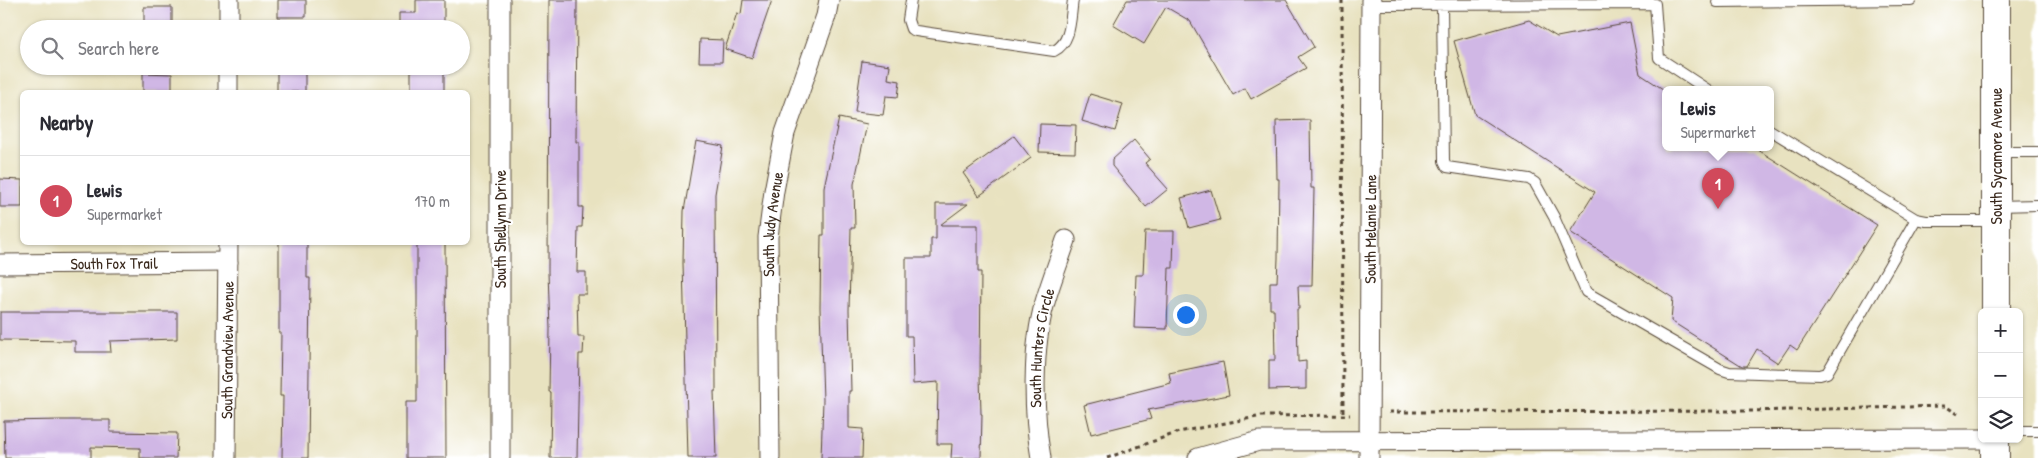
<!DOCTYPE html>
<html lang="en">
<head>
<meta charset="utf-8">
<style>
	body { margin:0; font-family:"Patrick Hand",sans-serif; background:#f7f7f7; color:#2b2b33 }
	.controls { position:absolute; right:15px; bottom:15px; display:grid; overflow:hidden; border-radius:8px; box-shadow:0 1px 4px #0004 }
	.controls button { width:45px; height:45px; display:grid; place-items:center; padding:0; border:0; border-bottom:1px solid #e1e1e2; background:#fff; color:#2b2b33; font:25px sans-serif }
	.you { position:absolute; left:1185px; top:314px; width:18px; height:18px; margin:-12px; border:4px solid #fff; border-radius:50%; background:#1a73e8; box-shadow:0 0 0 8px #1a73e833 }
	.badge { display:grid; place-items:center; width:32px; height:32px; border-radius:50%; background:#d1495b; color:#fff; font-size:16px; font-weight:700 }
	.pin { position:absolute; translate:-50% -41px; filter:drop-shadow(0 1px 2px #0008) }
	.pin::after { content:''; position:absolute; top:26px; width:18px; height:15px; background:inherit; clip-path:polygon(0 0,100% 0,50% 100%) }
	.popup { position:absolute; left:1662px; top:86px; width:112px; height:65px; box-sizing:border-box; display:grid; place-content:center; border-radius:8px; background:#fff; filter:drop-shadow(0 1px 4px #0005); font-size:16px; white-space:nowrap; color:#7c7c81 }
	.popup b { font-size:19px; color:#2b2b33 }
	.popup::after { content:''; position:absolute; left:50%; top:100%; margin-left:-10px; border:10px solid transparent; border-top-color:#fff }
	.list { margin:0; padding:0; list-style:none }
	h2 { display:flex; justify-content:space-between; align-items:center; height:65px; margin:0; padding:0 20px; font-size:21px }
	h2 small { font-size:16px; font-weight:400; color:#7c7c81 }
	.list li { display:grid; grid-template-columns:32px 1fr auto; gap:15px; align-items:center; box-sizing:border-box; height:90px; padding:0 20px; border-top:1px solid #e1e1e2 }
	.list b { display:block; font-size:19px; white-space:nowrap }
	.list p { margin:0; font-size:16px; white-space:nowrap; color:#7c7c81 }
	.list em { font-size:16px; font-style:normal; color:#7c7c81 }
	.icon { flex:none; width:28px; height:28px; fill:none; stroke:currentColor; stroke-width:2; stroke-linecap:round; stroke-linejoin:round }
	.map { position:relative; flex:none; width:2038px; height:458px; overflow:hidden }
	.search { position:absolute; background:#fff; box-shadow:0 1px 4px #0004; left:20px; top:20px; width:450px; height:55px; display:flex; align-items:center; gap:12px; box-sizing:border-box; padding:0 18px; border-radius:28px; color:#7c7c81; font-size:19px }
	.panel { position:absolute; background:#fff; box-shadow:0 1px 4px #0004; left:20px; top:90px; width:450px; height:155px; border-radius:8px }
	.map>svg:first-child { display:block }
	.building { fill:#d0b7e5 }
	.lines { fill:none; stroke-linecap:round; stroke-linejoin:round }
	.service-casing { stroke:#554636; stroke-width:12 }
	.minor-casing { stroke:#554636; stroke-width:21 }
	.secondary-casing { stroke:#554636; stroke-width:30 }
	.path { stroke:#554636; stroke-width:3; stroke-dasharray:4 4; stroke-linecap:butt }
	.service { stroke:#fff; stroke-width:10 }
	.minor { stroke:#fff; stroke-width:19 }
	.secondary { stroke:#fff; stroke-width:28 }
	.labels { text-anchor:middle; stroke-width:4.5; stroke-linejoin:round; paint-order:stroke }
	.street-label { font-size:16px; fill:#3b2a1e; stroke:#fff }
</style>
</head>
<body>
<div class="map">
<svg width="2038" height="458" viewBox="0 0 2038 458">
	<rect width="100%" height="100%" fill="#fff"/>
	<filter id="ink" filterUnits="userSpaceOnUse"><feTurbulence type="fractalNoise" baseFrequency=".02" numOctaves="2"/><feDisplacementMap in="SourceGraphic" scale="10" xChannelSelector="R" yChannelSelector="G"/><feConvolveMatrix kernelMatrix="1 2 1 2 8 2 1 2 1" color-interpolation-filters="sRGB"/></filter>
	<filter id="wash" filterUnits="userSpaceOnUse"><feTurbulence type="fractalNoise" baseFrequency=".0096" numOctaves="4" result="noise"/><feDisplacementMap in="SourceGraphic" scale="20" xChannelSelector="R" yChannelSelector="G"/><feGaussianBlur stdDeviation="1.12" result="paint"/><feColorMatrix in="noise" values="0 0 0 0 0 0 0 0 0 0 0 0 0 0 0 0 0 1.4 0 .05"/><feComposite in="paint" operator="in"/></filter>
	<g filter="url(#wash)">
		<rect width="100%" height="100%" fill="#e8e2c0"/>
		<g id="blocks">
			<path class="building" d="M278 0H306V17H278Z
				M416 0H444V29H399V13H416Z
				M549 0H577L576 142H579V207H583L582 227H578L577 272H586V294H577L578 337H584L583 354H579L577 458H550L551 392H549L550 329 548 272Z
				M743 0H772L752 58 725 49 737 13 741 14Z
				M1127 0H1286L1314 47 1298 57 1306 68 1251 99 1245 88 1233 95 1190 21 1166 7 1144 44 1113 25Z
				M144 7H172V29H144Z
				M1529 20 1557 37 1630 23 1640 74 1666 91V148H1755L1877 225 1797 350 1790 345 1778 363 1757 349 1747 366H1742L1671 321 1673 298 1570 232 1595 192 1475 115 1454 41Z
				M700 39 723 40 722 62H699Z
				M862 61 890 65 888 79 900 81 898 97 886 96 883 115 855 112Z
				M277 66H305V92H277Z
				M411 66H444V92H411Z
				M143 73 172 74V92H143Z
				M1090 94 1123 104 1115 131 1082 121Z
				M839 118 867 124 854 184 855 228H851L849 310 851 391H849V428L863 429 862 458H821L823 400 820 308 821 235H824V187Z
				M1310 120 1311 188H1314L1312 286H1298L1299 309H1297L1298 362 1306 361V389L1269 390V360H1275L1274 309H1270V282H1277L1278 258 1279 179H1277L1276 121Z
				M1040 124 1076 125 1075 153 1039 152Z
				M1014 136 1031 158 979 196 963 173Z
				M1134 140 1150 159 1145 163 1168 189 1146 207 1112 166V160Z
				M696 141 723 146 715 194 716 391H714L716 458H688L683 263 684 211Z
				M0 179 22 180V207H0Z
				M1211 190 1220 220 1189 228 1181 198Z
				M936 204H968L940 225H978V272H981L980 375 981 414H982L981 458H951L952 444H937L938 382 913 384 912 336H906V258H931V239H936Z
				M1145 231H1174L1173 268H1169L1167 329 1134 328 1136 275H1143Z
				M279 242H307V278H310L308 458H282L283 396H280L281 333H279Z
				M417 242H445L446 458H406V402H417Z
				M0 312H177V339L110 341 111 352H75V341L0 340Z
				M1223 362 1229 395 1148 410 1151 419 1091 434 1084 405 1171 383 1169 373Z
				M61 420H110V432L177 433 176 458H140V448L91 447V458H5L4 421Z"/>
		</g>
	</g>
	<g filter="url(#ink)">
		<use href="#blocks" fill-opacity="0" stroke="#554636" stroke-width="1"/>
		<g class="lines">
			<defs>
				<path id="service" d="M911 0 908 20 911 29 916 31 1054 51C1072 42 1070 18 1073 0
					M1717 2 1911 0
					M1371 5 1655 4 1659 58 1708 90
					M1442 5 1444 161 1447 167 1529 179 1535 183 1554 217 1586 292 1720 369 1729 372 1820 375 1827 373 1916 219
					M1770 130 1916 219 1926 221H1994
					M1997 152H2038
					M1997 206 2038 205
					M2019 431H2038"/>
				<g id="minor">
					<path d="M500 0V458"/>
					<path d="M229 29V0"/>
					<path d="M228 92V66"/>
					<path id="s1" d="M0 264 228 262"/>
					<path id="s2" d="M226 458 228 242"/>
					<path id="s3" d="M770 458 768 237 774 191 785 133 826 16 829 0"/>
					<path id="s4" d="M1041 458C1033 412 1032 347 1045 302 1051 281 1059 261 1066 240"/>
					<path d="M1198 458 1259 441 1982 439"/>
					<path id="s5" d="M1369 458 1371 0"/>
				</g>
				<path id="secondary" d="M1996 312V0
					M1995 439V458"/>
			</defs>
			<use href="#service" class="service-casing"/>
			<use href="#minor" class="minor-casing"/>
			<use href="#secondary" class="secondary-casing"/>
			<path class="path" d="M1342 0 1343 415
				M1389 412 1749 411 1945 406 1958 414
				M1107 458 1179 432 1262 416 1350 415"/>
			<use href="#service" class="service"/>
			<use href="#minor" class="minor"/>
			<use href="#secondary" class="secondary"/>
		</g>
	</g>
	<g class="labels">
		<g class="street-label">
			<text transform="translate(1996 156) rotate(-90)" y="6">South Sycamore Avenue</text>
			<text dy="6" stroke="none"><textPath href="#s3" startOffset="234">South Judy Avenue</textPath></text>
			<text transform="translate(500 229) rotate(-90)" y="6">South Shellynn Drive</text>
			<text dy="6" stroke="none"><textPath href="#s5" startOffset="229">South Melanie Lane</textPath></text>
			<text dy="6" stroke="none"><textPath href="#s1" startOffset="114">South Fox Trail</textPath></text>
			<text dy="6" stroke="none"><textPath href="#s4" startOffset="111">South Hunters Circle</textPath></text>
			<text dy="6" stroke="none"><textPath href="#s2" startOffset="108">South Grandview Avenue</textPath></text>
		</g>
	</g>
</svg>
<div class="controls">
<button>+</button>
<button>−</button>
<button><svg class="icon" aria-label="layers" viewBox="0 0 24 24"><path d="M12 4l9 5-9 5-9-5zM3 14l9 5 9-5"/></svg></button>
</div>
<div class="you"></div>
<div class="pin badge" style="left:1718px;top:209px">1</div>
<div class="popup"><b>Lewis</b>Supermarket</div>
<div class="search"><svg class="icon" aria-label="search" viewBox="0 0 24 24"><circle cx="10" cy="10" r="6"/><path d="M15 15l6 6"/></svg>Search here</div>
<section class="panel">
<h2>Nearby<small></small></h2>
<ul class="list">
<li><span class="badge">1</span><div><b>Lewis</b><p>Supermarket</p></div><em>170 m</em></li>
</ul>
</section>
</div>
</body>
</html>
